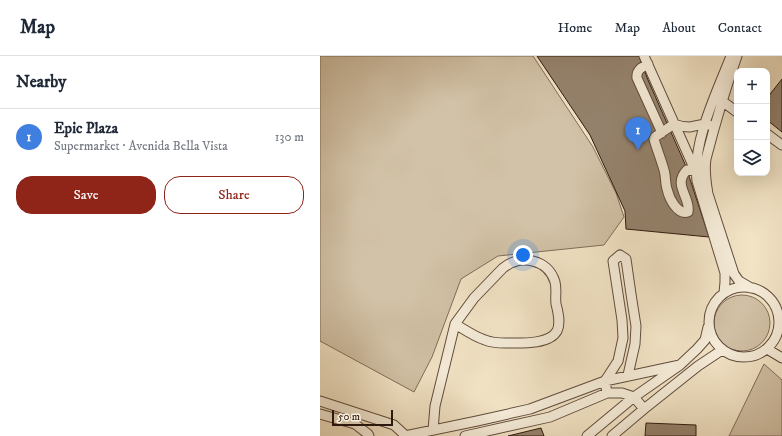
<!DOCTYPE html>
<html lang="en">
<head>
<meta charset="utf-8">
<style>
	body { margin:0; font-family:"IM FELL DW Pica",serif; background:#f6f6f7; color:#1f2937 }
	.controls { position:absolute; right:12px; top:12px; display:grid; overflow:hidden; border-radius:8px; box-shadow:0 4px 16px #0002 }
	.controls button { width:36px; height:36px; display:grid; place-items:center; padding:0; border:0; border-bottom:1px solid #e0e1e3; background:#fff; color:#1f2937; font:20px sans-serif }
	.scale { position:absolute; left:12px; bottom:10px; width:61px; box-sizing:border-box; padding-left:4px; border:2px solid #2f180d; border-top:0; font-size:11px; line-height:14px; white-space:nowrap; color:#2f180d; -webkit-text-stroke:3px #f7eedb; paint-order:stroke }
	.you { position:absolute; left:203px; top:199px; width:14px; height:14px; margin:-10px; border:3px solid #fff; border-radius:50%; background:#1a73e8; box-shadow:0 0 0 6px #1a73e833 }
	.badge { display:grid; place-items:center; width:26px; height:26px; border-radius:50%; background:#8f2418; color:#fff; font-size:13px; font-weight:700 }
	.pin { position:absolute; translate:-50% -33px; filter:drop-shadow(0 1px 2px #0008) }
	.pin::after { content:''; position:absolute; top:21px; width:14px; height:12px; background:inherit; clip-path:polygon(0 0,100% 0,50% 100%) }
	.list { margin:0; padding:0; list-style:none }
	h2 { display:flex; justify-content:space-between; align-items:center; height:52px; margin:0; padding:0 16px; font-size:17px }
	h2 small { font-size:13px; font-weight:400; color:#747a83 }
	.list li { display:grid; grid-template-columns:26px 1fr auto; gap:12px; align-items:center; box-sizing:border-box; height:56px; padding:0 16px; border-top:1px solid #e0e1e3 }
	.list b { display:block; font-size:15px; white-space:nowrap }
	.list p { margin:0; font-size:13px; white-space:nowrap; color:#747a83 }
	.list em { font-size:13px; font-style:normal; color:#747a83 }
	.actions { display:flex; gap:8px; padding:12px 16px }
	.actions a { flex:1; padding:9px 0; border:1px solid #8f2418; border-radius:16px; text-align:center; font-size:14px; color:#8f2418 }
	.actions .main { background:#8f2418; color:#fff }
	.icon { flex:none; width:22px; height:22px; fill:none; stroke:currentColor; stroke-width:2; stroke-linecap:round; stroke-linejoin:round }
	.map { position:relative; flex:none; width:462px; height:380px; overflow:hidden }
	header { display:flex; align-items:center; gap:24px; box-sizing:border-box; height:56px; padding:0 20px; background:#fff; border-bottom:1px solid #e0e1e3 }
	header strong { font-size:19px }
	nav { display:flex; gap:22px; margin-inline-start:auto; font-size:14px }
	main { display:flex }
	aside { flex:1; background:#fff }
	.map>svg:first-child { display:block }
	.green { fill:#d2c2a7; stroke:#806d5a }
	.building { fill:#95836e; stroke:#2f180d }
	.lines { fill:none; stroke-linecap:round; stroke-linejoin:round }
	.minor-casing { stroke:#604b3c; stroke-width:11 }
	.minor { stroke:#f7eedb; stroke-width:9 }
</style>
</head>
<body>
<header>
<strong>Map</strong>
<nav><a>Home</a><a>Map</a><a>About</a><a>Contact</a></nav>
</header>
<main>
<aside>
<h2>Nearby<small></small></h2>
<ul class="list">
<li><span class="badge" style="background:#3f7fe0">1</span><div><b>Epic Plaza</b><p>Supermarket · Avenida Bella Vista</p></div><em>130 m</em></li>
</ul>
<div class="actions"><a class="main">Save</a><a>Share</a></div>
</aside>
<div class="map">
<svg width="462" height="380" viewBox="0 0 462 380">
	<rect width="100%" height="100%" fill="#f3e5c7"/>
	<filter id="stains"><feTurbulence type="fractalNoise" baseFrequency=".005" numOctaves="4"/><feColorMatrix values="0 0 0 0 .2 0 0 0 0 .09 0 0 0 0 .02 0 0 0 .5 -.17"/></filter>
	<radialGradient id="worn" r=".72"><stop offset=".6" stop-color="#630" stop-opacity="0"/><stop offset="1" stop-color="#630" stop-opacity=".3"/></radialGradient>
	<path class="green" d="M0 0H213L273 91 296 137 304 161 284 189 178 200 141 223 112 301 94 336 0 285Z
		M394 267a28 28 0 1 1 56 0a28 28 0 1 1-56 0Z
		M444 308 462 324V380H409Z"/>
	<path class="building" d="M217 0H319L328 24 365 108 389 181 306 173 305 155 270 79Z
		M462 23V76L447 64V42Z
		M326 367 376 369V380H325Z
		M221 372 224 380H188Z"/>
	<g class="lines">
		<defs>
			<path id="minor" d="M324 0 375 114
				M417 0C405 34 395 68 386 103 384 115 386 126 388 138L414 218 419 225 431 232
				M328 8C322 11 316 14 317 22L342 77
				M396 44 402 45 417 56
				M354 68 335 81 334 83C337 94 341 103 344 114 346 120 345 127 347 133 349 142 357 159 368 156 371 141 352 129 367 114L376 115
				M354 68C359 70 364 71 370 71 377 70 383 67 389 69
				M447 78 462 89
				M389 266a35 35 0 1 1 70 0a35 35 0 1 1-70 0Z
				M404 237 405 226V217L377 125C372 86 397 36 411 0
				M447 293 462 302
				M287 337 285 325 298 305 303 282 302 264 293 205 300 199 306 203 311 238 316 270 315 288 308 319
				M0 345 74 369 86 380
				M0 358 35 368 48 378 49 380
				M113 374 115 350 135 268 154 242 183 212C201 198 228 203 235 226 237 233 235 241 236 248 238 256 241 267 237 275 229 289 200 287 186 287 179 287 172 287 165 284 155 281 145 274 135 268
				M85 380 157 365 210 353 285 325 360 309
				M145 380 230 361 287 337H302L314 341 324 353
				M267 380 314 341 360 309 377 293 385 284 388 271
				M292 380 324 353 378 310 402 294"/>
		</defs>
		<use href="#minor" class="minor-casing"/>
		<use href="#minor" class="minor"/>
	</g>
	<rect width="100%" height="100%" filter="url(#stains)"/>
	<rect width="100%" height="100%" fill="url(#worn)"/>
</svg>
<div class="controls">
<button>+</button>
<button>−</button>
<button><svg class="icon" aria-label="layers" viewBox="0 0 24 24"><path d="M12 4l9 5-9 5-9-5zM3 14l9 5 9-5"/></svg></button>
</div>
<div class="scale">50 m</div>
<div class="you"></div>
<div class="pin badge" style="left:318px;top:94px;background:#3f7fe0">1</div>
</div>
</main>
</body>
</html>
